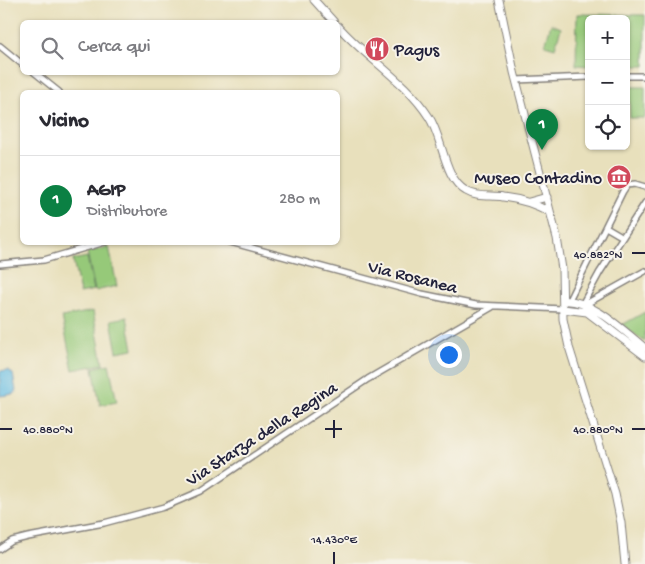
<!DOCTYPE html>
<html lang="it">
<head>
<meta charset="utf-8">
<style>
	body { margin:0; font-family:"Gochi Hand",sans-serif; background:#f2f2f3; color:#2b2b33 }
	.controls { position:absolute; right:15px; top:15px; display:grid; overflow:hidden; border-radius:8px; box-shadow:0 1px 4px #0004 }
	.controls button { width:45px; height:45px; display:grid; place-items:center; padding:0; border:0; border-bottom:1px solid #e1e1e2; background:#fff; color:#2b2b33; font:25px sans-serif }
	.you { position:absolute; left:448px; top:354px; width:18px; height:18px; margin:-12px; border:4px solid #fff; border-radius:50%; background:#1a73e8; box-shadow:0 0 0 8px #1a73e833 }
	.badge { display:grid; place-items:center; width:32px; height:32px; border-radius:50%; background:#0b8043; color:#fff; font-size:16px; font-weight:700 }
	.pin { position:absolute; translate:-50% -41px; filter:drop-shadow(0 1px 2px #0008) }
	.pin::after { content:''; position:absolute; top:26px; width:18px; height:15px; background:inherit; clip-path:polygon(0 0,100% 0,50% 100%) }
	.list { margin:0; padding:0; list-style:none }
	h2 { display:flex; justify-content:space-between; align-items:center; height:65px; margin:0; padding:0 20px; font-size:21px }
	h2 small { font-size:16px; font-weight:400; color:#7c7c81 }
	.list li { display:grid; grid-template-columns:32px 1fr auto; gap:15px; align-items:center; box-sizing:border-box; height:90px; padding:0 20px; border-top:1px solid #e1e1e2 }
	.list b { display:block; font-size:19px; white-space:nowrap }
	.list p { margin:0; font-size:16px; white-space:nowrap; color:#7c7c81 }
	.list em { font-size:16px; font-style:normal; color:#7c7c81 }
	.icon { flex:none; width:28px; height:28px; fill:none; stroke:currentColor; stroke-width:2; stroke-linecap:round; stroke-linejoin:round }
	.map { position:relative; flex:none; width:645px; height:564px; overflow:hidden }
	.search { position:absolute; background:#fff; box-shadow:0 1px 4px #0004; left:20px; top:20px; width:320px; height:55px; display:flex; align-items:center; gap:12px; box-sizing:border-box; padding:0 18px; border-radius:8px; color:#7c7c81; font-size:19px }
	.panel { position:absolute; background:#fff; box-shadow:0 1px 4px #0004; left:20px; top:90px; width:320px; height:155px; border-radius:8px }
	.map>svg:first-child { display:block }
	.green { fill:#96c979; stroke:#5c765a }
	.water { fill:#68bee4; stroke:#457090 }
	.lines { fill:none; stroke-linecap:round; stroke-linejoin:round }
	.street-casing { stroke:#85817c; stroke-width:8 }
	.secondary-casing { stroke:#85817c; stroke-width:9 }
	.street { stroke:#fff; stroke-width:5 }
	.secondary { stroke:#fff; stroke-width:7 }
	.ticks { fill:none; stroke:#22223b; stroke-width:2 }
	.labels { text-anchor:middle; stroke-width:4; stroke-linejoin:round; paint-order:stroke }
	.poi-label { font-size:18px; fill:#22223b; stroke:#f7f3e8; text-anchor:start }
	.street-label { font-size:18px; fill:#22223b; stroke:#f7f3e8 }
	.ticks-label { font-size:12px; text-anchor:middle; fill:#22223b; stroke:#f7f3e8; stroke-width:4; stroke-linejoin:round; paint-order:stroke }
</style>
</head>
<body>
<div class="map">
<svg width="645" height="564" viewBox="0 0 645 564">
	<rect width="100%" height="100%" fill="#f7f3e8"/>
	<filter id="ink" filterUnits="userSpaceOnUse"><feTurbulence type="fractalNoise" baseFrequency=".02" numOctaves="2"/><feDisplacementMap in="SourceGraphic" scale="10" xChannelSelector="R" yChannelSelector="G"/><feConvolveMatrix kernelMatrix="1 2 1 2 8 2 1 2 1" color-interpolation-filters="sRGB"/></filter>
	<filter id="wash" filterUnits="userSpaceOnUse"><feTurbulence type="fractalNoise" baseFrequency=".0096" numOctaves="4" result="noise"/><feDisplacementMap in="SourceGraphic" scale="20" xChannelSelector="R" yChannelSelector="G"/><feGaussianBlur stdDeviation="1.12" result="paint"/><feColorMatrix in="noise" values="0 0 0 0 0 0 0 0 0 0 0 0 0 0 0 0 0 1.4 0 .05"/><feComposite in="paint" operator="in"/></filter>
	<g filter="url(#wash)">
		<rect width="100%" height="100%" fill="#e8e0bc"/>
		<path class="green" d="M577 14 645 15V66H626V19H589V66L576 65Z
			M551 24 561 28 555 48 545 45Z
			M629 87H645V118H630Z
			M109 247 117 286 95 291 87 252Z
			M87 257 94 290 80 293 73 260Z
			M93 311 103 364 73 370 62 317Z
			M645 312V342L622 325Z
			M127 317 133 349 117 352 111 320Z
			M109 364 117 402 100 405 93 368Z"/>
		<path class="water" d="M8 370 13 374 16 391 14 394 0 396V371Z"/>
	</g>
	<g filter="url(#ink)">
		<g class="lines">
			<defs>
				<path id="street" d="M0 46 22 64
					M34 72 59 92
					M626 76H645
					M516 80 589 77
					M606 227 623 237
					M230 242 422 294 476 305 563 309
					M0 264 44 260 105 242
					M569 300 623 191 627 185 635 184 645 187
					M583 303 600 272 645 203
					M586 304 645 271
					M0 549 12 541 28 537 104 523 164 507 201 491 368 379 492 307"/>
				<path id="secondary" d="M314 0 334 22
					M499 0 514 72 557 238 562 269 563 319 569 347 615 494 621 523 625 564
					M338 26C366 58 405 80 429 117 443 138 444 179 466 191 477 198 491 195 503 197 520 199 535 204 550 212
					M529 202 547 197
					M563 301C590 298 624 331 645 348
					M563 309 587 312 645 356"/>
			</defs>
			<use href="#street" class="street-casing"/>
			<use href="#secondary" class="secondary-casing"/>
			<use href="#street" class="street"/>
			<use href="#secondary" class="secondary"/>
		</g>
	</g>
	<path class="ticks" d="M632 253H645M334 420V438M0 429H12M325 429H342M632 429H645M334 552V564"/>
	<defs>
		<symbol id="restaurant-disc" viewBox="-11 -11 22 22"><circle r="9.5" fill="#d1495b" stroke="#f7f3e8"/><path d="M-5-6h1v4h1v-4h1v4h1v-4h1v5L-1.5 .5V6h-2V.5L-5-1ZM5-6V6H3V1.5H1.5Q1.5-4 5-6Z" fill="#fff"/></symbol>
		<symbol id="museum-disc" viewBox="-11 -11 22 22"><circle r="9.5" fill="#d1495b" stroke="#f7f3e8"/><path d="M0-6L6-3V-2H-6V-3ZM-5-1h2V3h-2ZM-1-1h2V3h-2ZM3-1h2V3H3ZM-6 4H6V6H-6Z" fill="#fff"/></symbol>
	</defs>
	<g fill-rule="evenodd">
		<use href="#restaurant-disc" x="363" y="35" width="28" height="28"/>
		<use href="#museum-disc" x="605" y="163" width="28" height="28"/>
	</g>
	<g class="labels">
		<g class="poi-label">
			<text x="394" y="55">Pagus</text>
			<text x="602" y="183" text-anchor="end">Museo Contadino</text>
		</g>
		<g class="street-label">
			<text transform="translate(413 276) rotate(14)" y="6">Via Rosanea</text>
			<text transform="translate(261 433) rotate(-33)" y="6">Via Starza della Regina</text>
		</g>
	</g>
	<g class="ticks-label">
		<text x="598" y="258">40.882°N</text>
		<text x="48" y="433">40.880°N</text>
		<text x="598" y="433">40.880°N</text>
		<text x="334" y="543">14.430°E</text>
	</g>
</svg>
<div class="controls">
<button>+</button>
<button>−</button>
<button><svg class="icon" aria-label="locate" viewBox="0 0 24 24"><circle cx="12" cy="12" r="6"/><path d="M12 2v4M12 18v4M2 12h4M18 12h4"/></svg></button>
</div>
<div class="you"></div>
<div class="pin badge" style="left:542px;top:150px">1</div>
<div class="search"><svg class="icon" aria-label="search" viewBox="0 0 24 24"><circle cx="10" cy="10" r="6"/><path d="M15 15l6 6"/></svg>Cerca qui</div>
<section class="panel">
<h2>Vicino<small></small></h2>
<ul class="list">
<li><span class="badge">1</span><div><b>AGIP</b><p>Distributore</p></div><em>280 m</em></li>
</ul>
</section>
</div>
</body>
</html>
